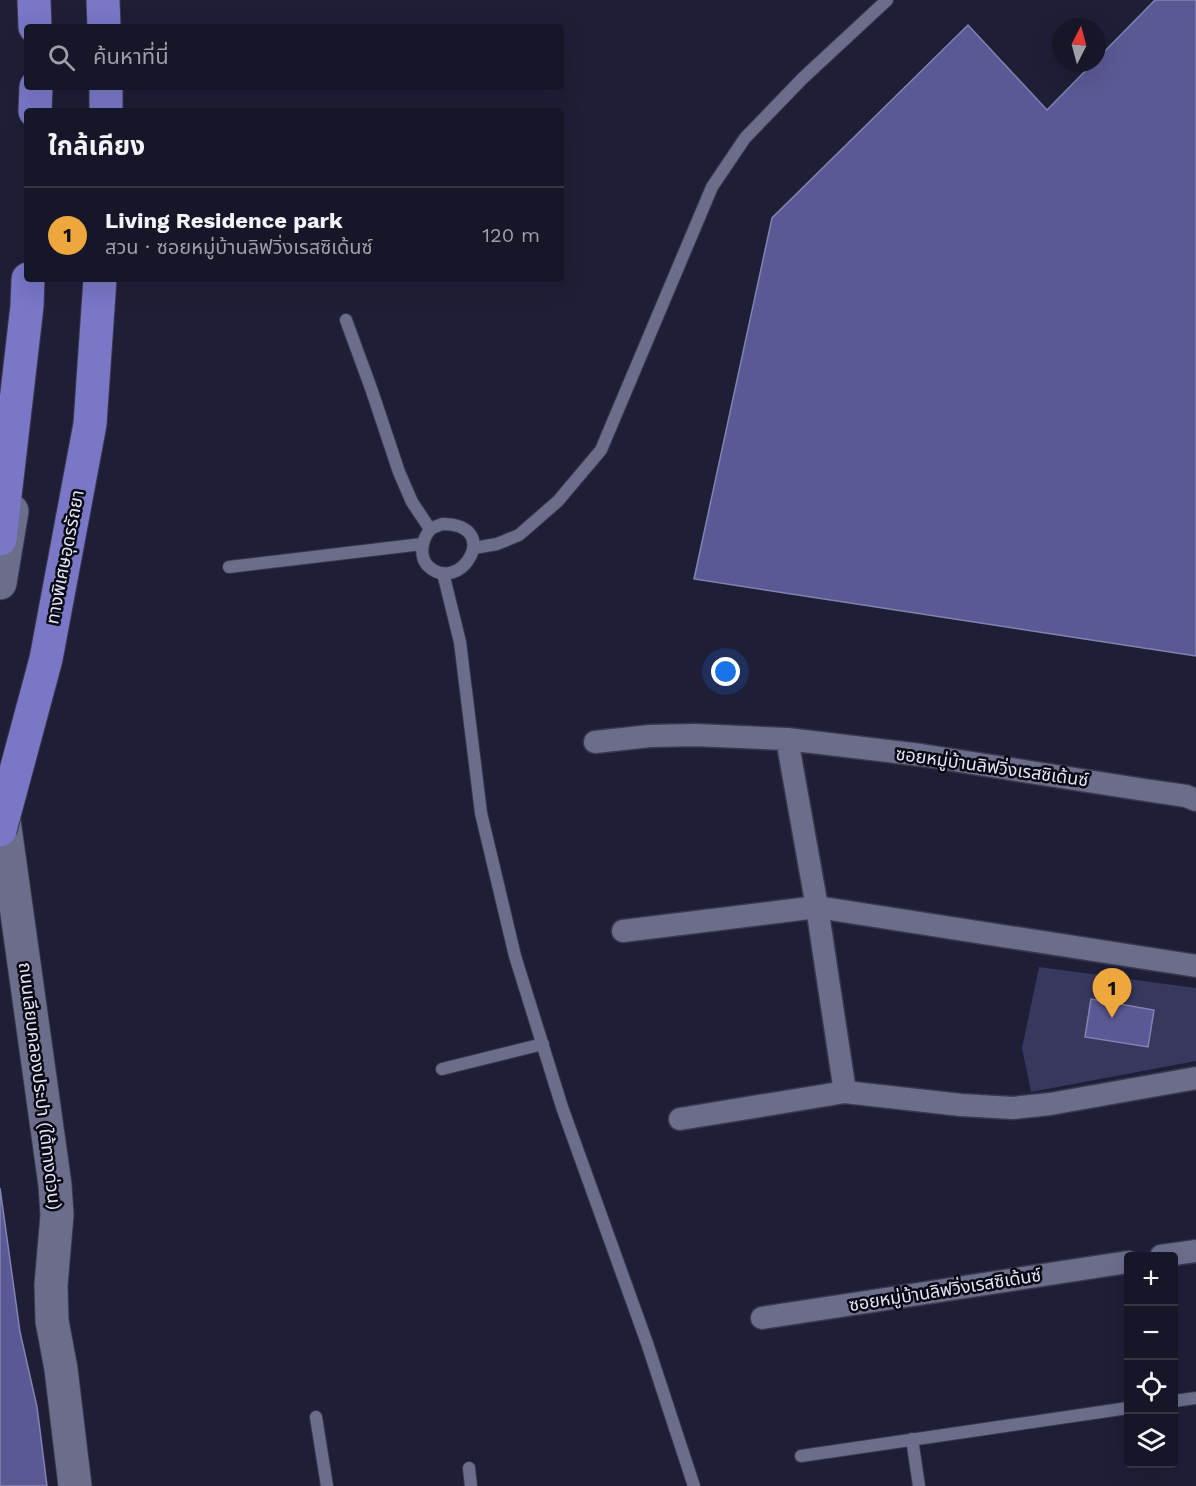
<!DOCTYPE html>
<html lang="th">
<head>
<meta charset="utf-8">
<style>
	body { margin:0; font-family:"Work Sans","Noto Sans Thai",sans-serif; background:#1f1f31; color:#f1f3f6 }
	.controls { position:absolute; right:18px; bottom:18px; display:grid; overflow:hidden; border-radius:6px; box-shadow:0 6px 24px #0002 }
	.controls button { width:54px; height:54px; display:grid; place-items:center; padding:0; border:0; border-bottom:2px solid #353546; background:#161629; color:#f1f3f6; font:30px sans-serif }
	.compass { position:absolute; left:1052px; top:18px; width:54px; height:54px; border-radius:50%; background:#161629; box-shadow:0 6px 24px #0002; rotate:6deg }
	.you { position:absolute; left:726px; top:672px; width:21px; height:21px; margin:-15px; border:4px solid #fff; border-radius:50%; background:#1a73e8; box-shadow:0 0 0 9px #1a73e833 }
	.badge { display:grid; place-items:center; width:39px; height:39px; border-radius:50%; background:#eea73c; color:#111; font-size:20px; font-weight:700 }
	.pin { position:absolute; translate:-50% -50px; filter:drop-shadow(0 2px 3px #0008) }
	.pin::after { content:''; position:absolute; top:32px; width:21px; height:18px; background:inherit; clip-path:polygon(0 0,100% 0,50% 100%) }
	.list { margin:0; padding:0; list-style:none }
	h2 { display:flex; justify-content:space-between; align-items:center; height:78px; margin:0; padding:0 24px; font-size:26px }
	h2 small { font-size:20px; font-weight:400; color:#9e9fa8 }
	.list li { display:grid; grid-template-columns:39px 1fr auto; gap:18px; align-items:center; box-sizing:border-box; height:96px; padding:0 24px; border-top:2px solid #353546 }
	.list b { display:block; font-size:22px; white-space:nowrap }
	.list p { margin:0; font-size:20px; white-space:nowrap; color:#9e9fa8 }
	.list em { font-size:20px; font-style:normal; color:#9e9fa8 }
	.icon { flex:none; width:33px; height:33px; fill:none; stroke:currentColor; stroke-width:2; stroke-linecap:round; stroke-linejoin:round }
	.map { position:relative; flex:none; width:1196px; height:1486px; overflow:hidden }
	.search { position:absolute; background:#161629; box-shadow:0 6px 24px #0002; left:24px; top:24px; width:540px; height:66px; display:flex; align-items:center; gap:15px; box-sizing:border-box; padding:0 21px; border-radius:6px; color:#9e9fa8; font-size:22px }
	.panel { position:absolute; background:#161629; box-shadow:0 6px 24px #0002; left:24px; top:108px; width:540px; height:174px; border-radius:6px }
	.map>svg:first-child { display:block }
	.green { fill:#38375e }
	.water { fill:#5a5995; stroke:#8383b2; stroke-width:1.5 }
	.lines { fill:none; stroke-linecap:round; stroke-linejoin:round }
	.lane-casing { stroke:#39384d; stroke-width:14 }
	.street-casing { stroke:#39384d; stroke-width:25 }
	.secondary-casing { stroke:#39384d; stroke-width:35 }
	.highway-casing { stroke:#39384d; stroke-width:35 }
	.lane { stroke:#6c6d8b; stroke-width:12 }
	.street { stroke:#6c6d8b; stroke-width:22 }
	.secondary { stroke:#6c6d8b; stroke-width:33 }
	.highway { stroke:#7977c6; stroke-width:33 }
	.highway-bridge-casing { stroke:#39384d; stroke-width:35; stroke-linecap:butt }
	.highway-bridge { stroke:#7977c6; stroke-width:33 }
	.labels { text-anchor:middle; stroke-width:5; stroke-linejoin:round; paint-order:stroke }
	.street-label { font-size:18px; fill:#e3e4f5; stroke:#090914 }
</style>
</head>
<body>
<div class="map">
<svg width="1196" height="1486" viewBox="0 0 1196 1486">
	<rect width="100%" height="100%" fill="#1e1e37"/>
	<path class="green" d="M1039 967 1196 988V1061L1031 1092 1022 1048Z"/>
	<path class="water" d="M1155 0H1196V656L694 579 772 218 968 25 1047 110 1093 63H1097V59Z
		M1091 999 1154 1010 1148 1047 1085 1037Z
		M0 1188 20 1332 37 1407 47 1486H0Z"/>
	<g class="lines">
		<defs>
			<path id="lane" d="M346 320 372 391 399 472 412 502 430 529
				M442 524C505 524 459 598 427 565 419 555 422 539 430 530 432 527 438 526 442 524Z
				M474 548 497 544 519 535 558 501 601 450 712 187 745 138 803 78 887 0
				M229 567 422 544
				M443 573 460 642 481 813 515 956 562 1107 647 1343 694 1486
				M442 1069 543 1044
				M1174 1401 1196 1398
				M316 1417 327 1486
				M912 1439 919 1486
				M801 1456 1128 1408
				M469 1468 471 1486"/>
			<path id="street" d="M787 739 817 907 845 1092
				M595 742 650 736 695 735 787 739 921 755 1145 790 1186 796 1196 800
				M623 931 817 907 1196 966
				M680 1119 845 1092 961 1105 1013 1108 1050 1104 1196 1078
				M1161 1256 1196 1251
				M762 1318 1128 1262"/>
			<path id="secondary" d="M0 583 12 511
				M1 799 55 1185 57 1215 51 1285 52 1321 61 1369 75 1486"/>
			<path id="highway" d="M34 0 35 27
				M103 0 104 27
				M106 87V111
				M35 111 36 87
				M0 539 27 306 28 279"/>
		</defs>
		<use href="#lane" class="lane-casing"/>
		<use href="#street" class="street-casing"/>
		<use href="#secondary" class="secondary-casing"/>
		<use href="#highway" class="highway-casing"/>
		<use href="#lane" class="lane"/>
		<use href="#street" class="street"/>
		<use href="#secondary" class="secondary"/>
		<use href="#highway" class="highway"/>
		<defs>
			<path id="highway-bridge" d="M0 830 46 659 90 424 100 279"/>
		</defs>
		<use href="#highway-bridge" class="highway-bridge-casing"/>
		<use href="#highway-bridge" class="highway-bridge"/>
	</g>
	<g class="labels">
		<g class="street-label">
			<text transform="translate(65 557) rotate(-79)" y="6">ทางพิเศษอุดรรัถยา</text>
			<text transform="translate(992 767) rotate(8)" y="6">ซอยหมู่บ้านลิฟวิ่งเรสซิเด้นซ์</text>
			<text transform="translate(40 1086) rotate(83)" y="6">ถนนเลียบคลองประปา (ใต้ทางด่วน)</text>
			<text transform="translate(945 1290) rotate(-9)" y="6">ซอยหมู่บ้านลิฟวิ่งเรสซิเด้นซ์</text>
		</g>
	</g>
</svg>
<div class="controls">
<button>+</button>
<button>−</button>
<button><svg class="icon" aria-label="locate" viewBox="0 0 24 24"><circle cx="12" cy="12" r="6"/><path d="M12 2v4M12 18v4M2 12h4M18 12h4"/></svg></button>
<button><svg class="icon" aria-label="layers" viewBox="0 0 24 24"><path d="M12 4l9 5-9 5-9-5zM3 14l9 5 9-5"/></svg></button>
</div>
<svg class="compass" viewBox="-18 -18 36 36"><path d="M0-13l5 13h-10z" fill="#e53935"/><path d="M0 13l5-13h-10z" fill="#9e9fa8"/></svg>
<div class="you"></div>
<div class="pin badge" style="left:1112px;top:1018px">1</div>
<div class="search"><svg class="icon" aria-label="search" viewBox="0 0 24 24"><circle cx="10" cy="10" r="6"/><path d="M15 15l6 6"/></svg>ค้นหาที่นี่</div>
<section class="panel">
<h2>ใกล้เคียง<small></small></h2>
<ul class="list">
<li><span class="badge">1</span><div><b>Living Residence park</b><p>สวน · ซอยหมู่บ้านลิฟวิ่งเรสซิเด้นซ์</p></div><em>120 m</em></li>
</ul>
</section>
</div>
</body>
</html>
